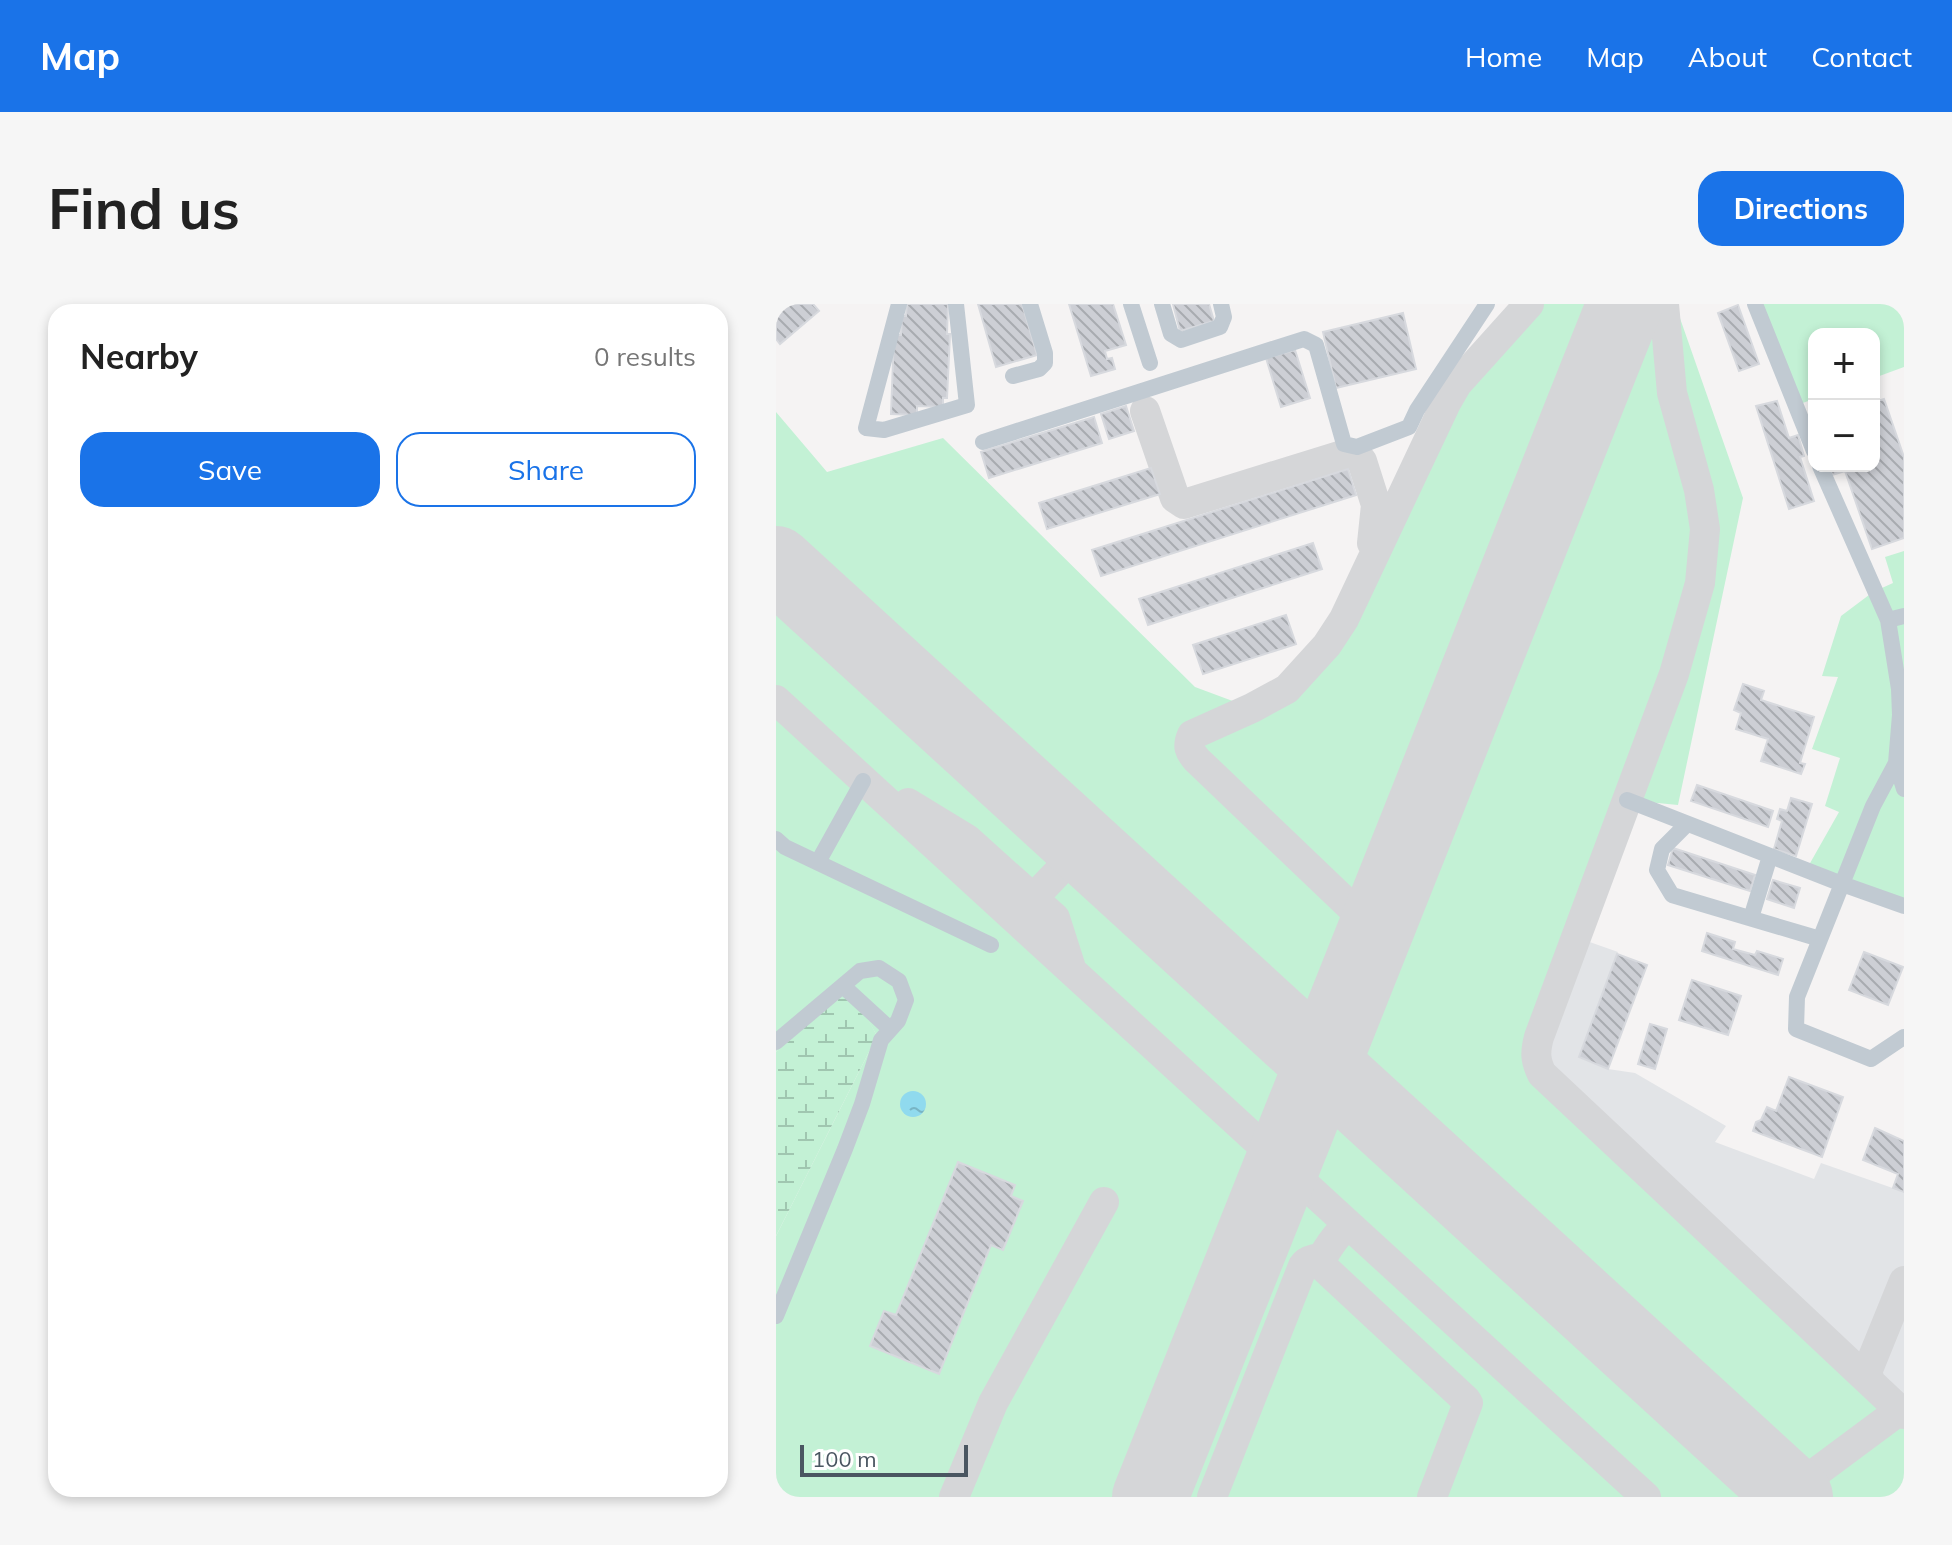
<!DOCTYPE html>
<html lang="en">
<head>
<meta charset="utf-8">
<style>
	body { margin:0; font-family:Mulish,sans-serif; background:#f6f6f6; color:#222 }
	.controls { position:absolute; right:24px; top:24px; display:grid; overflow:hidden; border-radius:16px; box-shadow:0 4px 12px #0003 }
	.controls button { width:72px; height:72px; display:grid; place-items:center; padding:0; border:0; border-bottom:2px solid #e0e0e0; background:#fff; color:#222; font:40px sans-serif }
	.scale { position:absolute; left:24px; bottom:20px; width:168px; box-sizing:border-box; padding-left:8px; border:4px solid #4a5661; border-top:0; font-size:22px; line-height:28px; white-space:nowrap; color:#4a5661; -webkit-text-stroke:6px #fff; paint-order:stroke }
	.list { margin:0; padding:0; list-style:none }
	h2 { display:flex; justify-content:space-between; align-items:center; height:104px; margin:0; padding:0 32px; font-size:34px }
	h2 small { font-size:26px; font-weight:400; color:#767676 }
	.actions { display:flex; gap:16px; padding:24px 32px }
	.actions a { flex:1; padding:18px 0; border:2px solid #1a73e8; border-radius:24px; text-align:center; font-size:28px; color:#1a73e8 }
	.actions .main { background:#1a73e8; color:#fff }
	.map { position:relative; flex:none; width:1128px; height:1193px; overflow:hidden; border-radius:24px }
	header { display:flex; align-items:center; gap:48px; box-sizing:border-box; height:112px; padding:0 40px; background:#1a73e8; color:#fff }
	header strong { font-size:38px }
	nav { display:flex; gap:44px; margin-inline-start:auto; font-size:28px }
	.intro { display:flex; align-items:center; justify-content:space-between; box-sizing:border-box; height:192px; padding:0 48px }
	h1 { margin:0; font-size:56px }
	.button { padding:20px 36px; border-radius:24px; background:#1a73e8; color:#fff; font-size:28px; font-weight:700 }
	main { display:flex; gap:48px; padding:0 48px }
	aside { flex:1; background:#fff; border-radius:24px; box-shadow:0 4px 12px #0003 }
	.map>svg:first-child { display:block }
	.airport { fill:#e2e4e7 }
	.green { fill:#c3f1d5 }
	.wetland { fill:url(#wetland-marsh) }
	.water { fill:url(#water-ripples) }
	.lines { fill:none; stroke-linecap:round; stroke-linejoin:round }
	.taxiway { stroke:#d5d6d8; stroke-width:30 }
	.runway { stroke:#d5d6d8; stroke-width:76 }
	.building { fill:url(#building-back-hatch); stroke:#d7d9de; stroke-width:2 }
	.minor { stroke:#c1cad2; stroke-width:16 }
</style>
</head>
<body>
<header>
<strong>Map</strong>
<nav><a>Home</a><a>Map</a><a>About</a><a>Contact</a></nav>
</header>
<div class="intro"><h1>Find us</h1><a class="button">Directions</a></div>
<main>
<aside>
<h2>Nearby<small>0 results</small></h2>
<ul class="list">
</ul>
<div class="actions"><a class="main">Save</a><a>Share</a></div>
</aside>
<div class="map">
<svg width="1128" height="1193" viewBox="0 0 1128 1193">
	<defs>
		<pattern id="wetland-marsh" width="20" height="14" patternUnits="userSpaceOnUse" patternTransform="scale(2)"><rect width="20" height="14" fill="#c3f1d5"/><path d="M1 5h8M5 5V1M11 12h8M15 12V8" fill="none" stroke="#a0c6b0"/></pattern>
		<pattern id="water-ripples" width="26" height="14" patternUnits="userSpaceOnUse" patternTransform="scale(2)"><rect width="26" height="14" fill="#90daee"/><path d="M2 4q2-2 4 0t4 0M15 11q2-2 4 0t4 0" fill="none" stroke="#78b4c4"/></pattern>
		<pattern id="building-back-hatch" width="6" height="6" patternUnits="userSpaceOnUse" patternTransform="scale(2)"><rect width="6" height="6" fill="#cdcfd5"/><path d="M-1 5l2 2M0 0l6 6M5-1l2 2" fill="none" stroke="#a8abb0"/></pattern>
	</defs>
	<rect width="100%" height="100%" fill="#f5f3f3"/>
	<path class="airport" d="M791 630 842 648 804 754 832 765 859 769 950 822 939 838 1038 875 1045 859 1128 888V1122L754 773 748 764 747 753 750 740Z"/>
	<path class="green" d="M753 0H899L967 194 902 501 851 496 791 630 750 740C747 754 747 761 754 773L1128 1122V1193H0V932L101 732 74 684 0 748V108L51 168 167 134 419 383 462 399 511 385 551 341 568 315 670 99 681 80Z
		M979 0H1128V63L1098 74V30H1038V95L1021 101Z
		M1128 247V600L1029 568 1063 508 1049 502 1064 454 1036 445 1062 373 1046 372 1065 312 1097 288 1117 279 1109 253Z"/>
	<path class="wetland" d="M75 683 101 732 0 932V748Z"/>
	<path class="water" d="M124 800a13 13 0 1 1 26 0a13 13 0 1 1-26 0Z"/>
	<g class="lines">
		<path class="taxiway" d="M888 0 896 89 923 186 929 225 924 279 898 370 763 733C759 748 759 756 766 770L1128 1110
			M369 107 399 194 408 200 563 152 573 150 581 151 586 157 600 201 596 239
			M0 396 870 1193
			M132 499 191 535 279 614 295 664
			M245 607 308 541
			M600 627 421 456C413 447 411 442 416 431L476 404 511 385 551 341 568 315 670 99 681 80 753 0
			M577 925C575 925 572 924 570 924 562 927 546 952 544 960L690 1096 692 1099 656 1193
			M1094 1077 1091 1068 1128 977
			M178 1193 217 1099 328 898
			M436 1193 527 962C532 954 539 957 546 952
			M1007 1193 1124 1106"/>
		<path class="runway" d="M0 260 1019 1193
			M374 1193 849 0"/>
	</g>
	<path class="building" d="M0 0H37L43 7 4 40 0 35Z
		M131 0H172L171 30H174L171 94H167V103L141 102V111L115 110 118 31H125L126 12H130Z
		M202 0H246L261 51 220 63Z
		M293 0H337L350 41 329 47 331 55 336 54 339 65 315 72Z
		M397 0H433L438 17 404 27Z
		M962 1 983 60 963 67 942 9Z
		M627 9 640 65 560 84 547 28Z
		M519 46 534 94 505 103 490 54Z
		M1108 95 1128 153V234L1096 245 1069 167 1056 171 1053 162H1098V98Z
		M1001 97 1013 134 1022 131 1028 152 1024 153 1038 197 1013 205 980 102Z
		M350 102 358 127 333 135 325 110Z
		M318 113 326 139 213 174 205 148Z
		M375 164 384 190 271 225 263 199Z
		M572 165 580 191 325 272 316 246Z
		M537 239 546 265 372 321 363 295Z
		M510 311 520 340 427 370 417 341Z
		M967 380 988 387 985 396 1038 413 1024 459 1029 460 1025 470 985 457 992 435 960 425 965 409 958 406Z
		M921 481 997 507 992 523 915 497Z
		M1015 494 1036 500 1020 552 998 545 1006 517 1001 515 1004 505 1011 507Z
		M897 544 979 571 974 587 892 561Z
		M997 576 1024 584 1018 604 991 595Z
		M931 629 959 638 957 645 979 651 981 647 1007 655 1002 671 926 647Z
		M1088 648 1127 663 1112 701 1073 686Z
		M841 650 871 661 832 765 803 753Z
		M916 676 965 692 952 731 903 716Z
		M874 720 891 725 879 765 862 760Z
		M1013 773 1067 793 1046 853 977 827 980 818 985 816 991 803 1000 807Z
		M1099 824 1128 837V888L1117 884 1122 870 1087 856Z
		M182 858 239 881 235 892 247 897 227 946 215 941 163 1070 94 1042 108 1007 120 1011Z"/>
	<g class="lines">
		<path class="minor" d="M123 0 90 124 108 126 191 101 180 0
			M355 0 374 59
			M386 0 395 30 405 36 444 23 448 13 445 0
			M979 0 1038 147
			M237 72 263 65 269 59V49L254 0
			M207 138 528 35 540 41 568 140 581 143 633 123 641 106 711 0
			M1044 162 1112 316
			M1128 312 1112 316 1123 385 1124 411 1120 459 1128 485
			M1120 459 1097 502 1021 693 1020 725 1095 755 1128 733
			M851 496 1066 580 1128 602
			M911 520 886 545 881 566 896 591 1044 635
			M0 535 9 543 215 641
			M42 558 87 477
			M975 614 994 552
			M67 682 114 725
			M0 738 84 667 103 664 123 677 130 696 122 717 105 736 86 800 69 845 0 1012"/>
	</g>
</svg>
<div class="controls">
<button>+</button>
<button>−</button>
</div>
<div class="scale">100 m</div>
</div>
</main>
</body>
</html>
